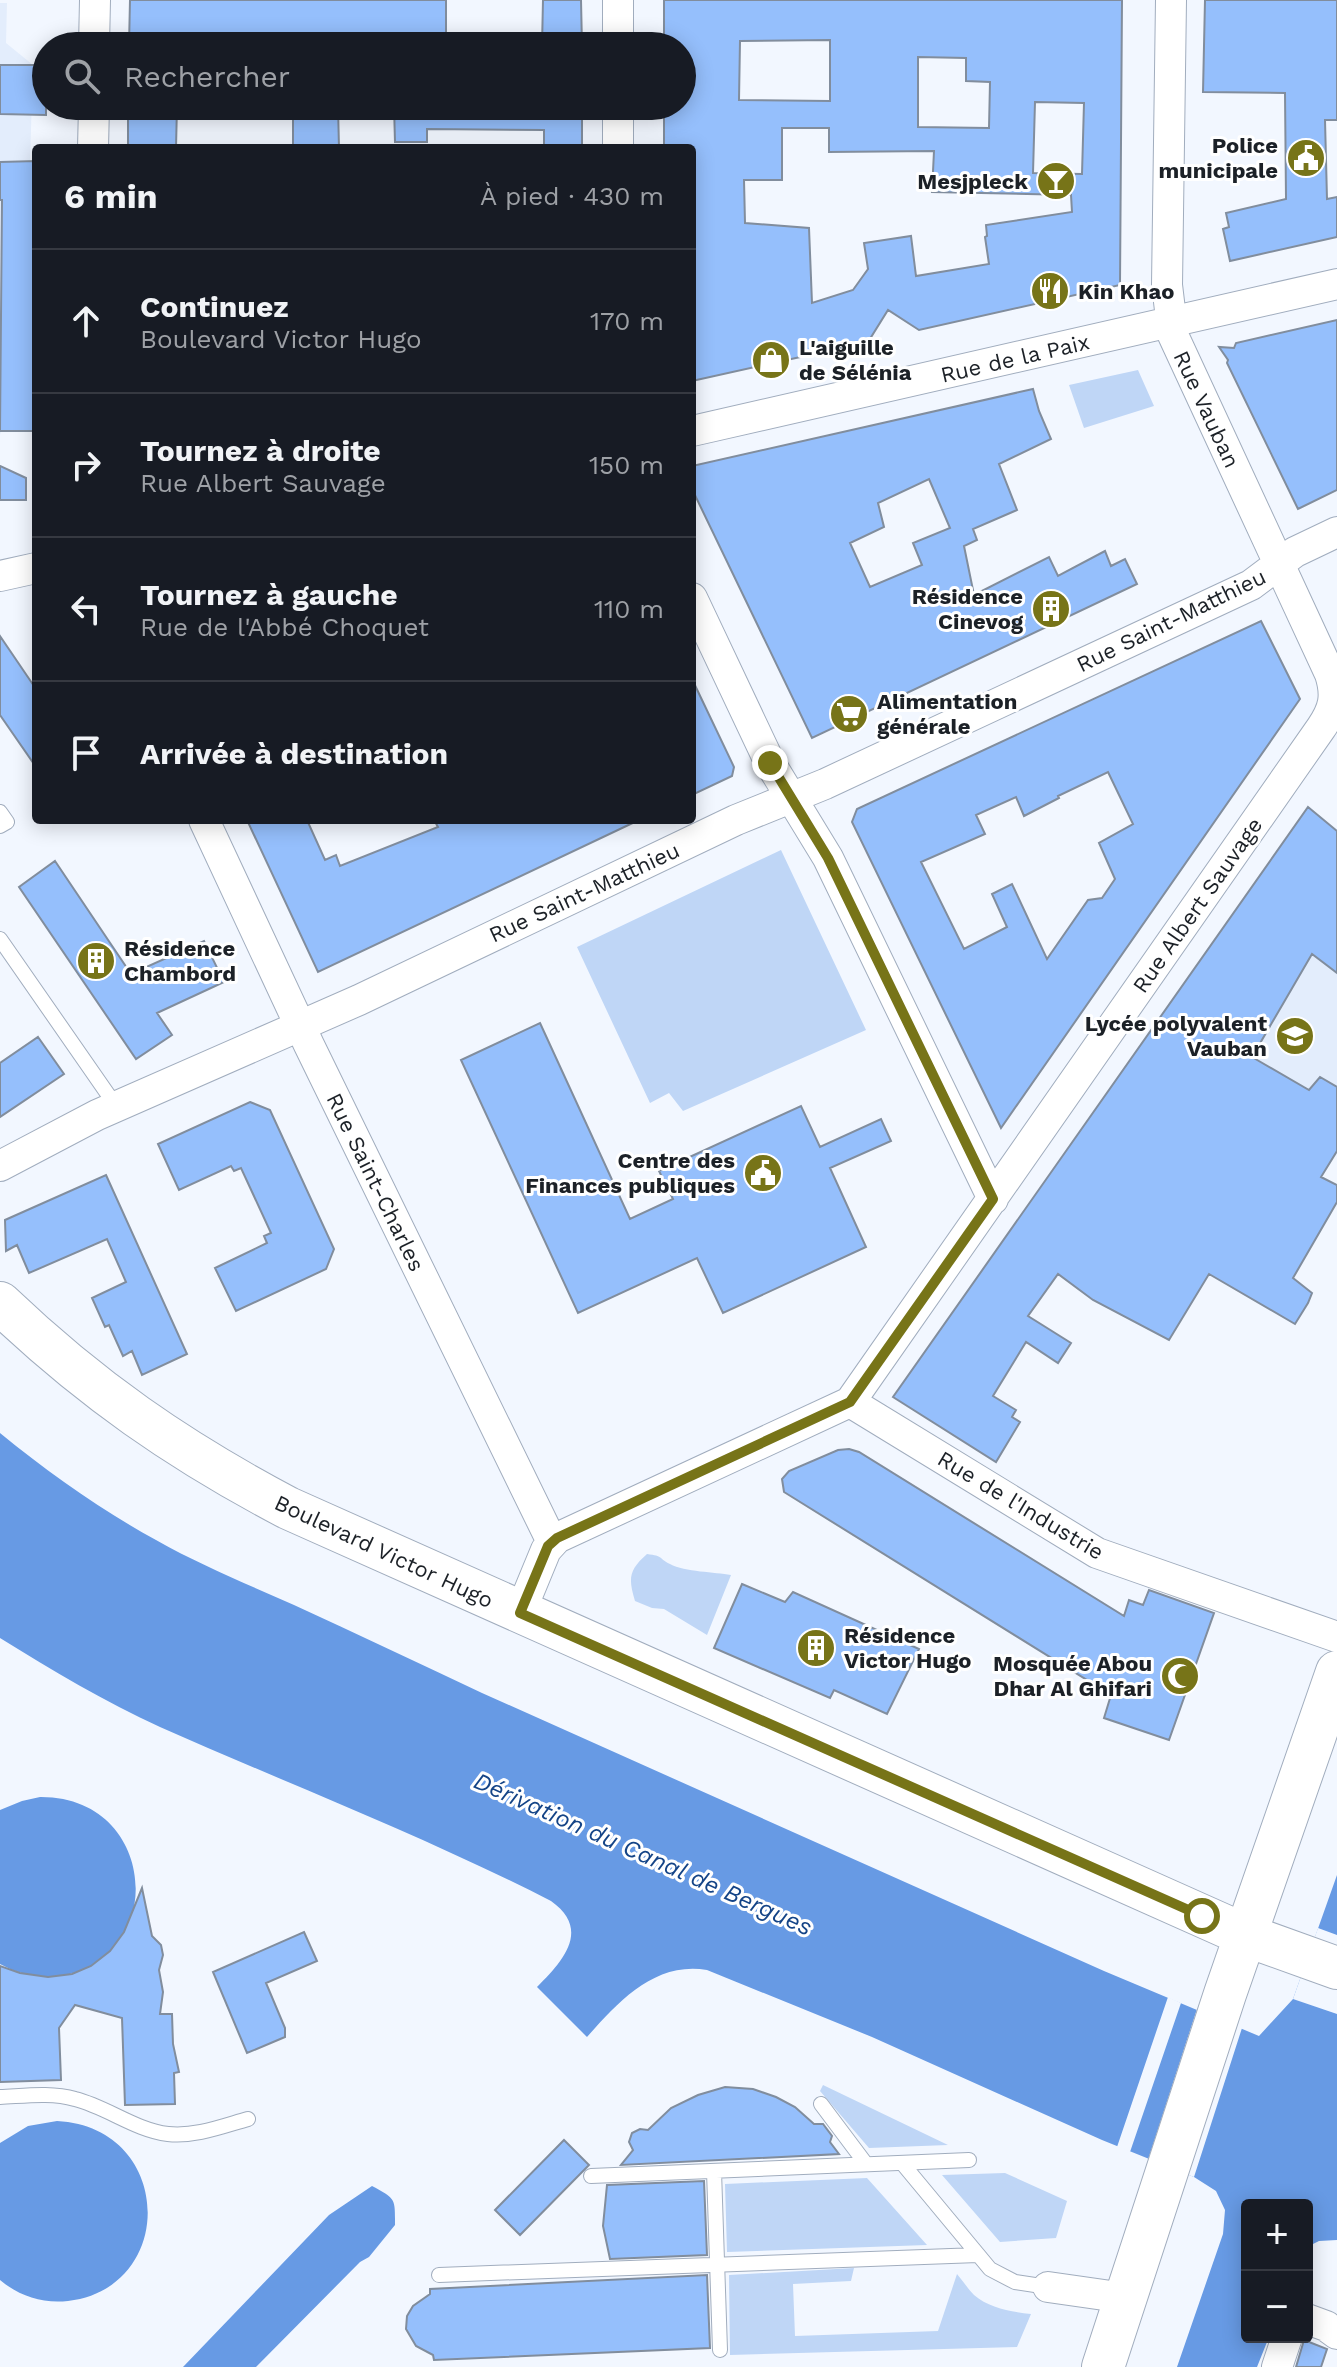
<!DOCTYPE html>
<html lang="fr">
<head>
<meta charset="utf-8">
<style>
	body { margin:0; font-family:"Work Sans",sans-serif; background:#20242c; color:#f1f3f6 }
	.controls { position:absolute; right:24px; bottom:24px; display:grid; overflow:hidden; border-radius:8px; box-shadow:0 4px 20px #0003 }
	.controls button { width:72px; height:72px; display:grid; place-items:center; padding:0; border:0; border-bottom:2px solid #363941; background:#171b24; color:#f1f3f6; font:40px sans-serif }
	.stop { position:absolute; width:24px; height:24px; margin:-18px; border:6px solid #777418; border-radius:50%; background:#fff }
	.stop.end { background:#777418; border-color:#fff; box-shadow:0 2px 8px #0008 }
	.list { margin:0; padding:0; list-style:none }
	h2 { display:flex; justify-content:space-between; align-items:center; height:104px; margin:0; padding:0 32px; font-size:34px }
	h2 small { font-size:26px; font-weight:400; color:#9ea1a6 }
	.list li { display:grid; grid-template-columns:52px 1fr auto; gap:24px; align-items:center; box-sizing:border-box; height:144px; padding:0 32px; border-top:2px solid #363941 }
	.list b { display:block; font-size:30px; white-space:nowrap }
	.list p { margin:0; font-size:26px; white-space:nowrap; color:#9ea1a6 }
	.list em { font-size:26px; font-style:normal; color:#9ea1a6 }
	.icon { flex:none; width:44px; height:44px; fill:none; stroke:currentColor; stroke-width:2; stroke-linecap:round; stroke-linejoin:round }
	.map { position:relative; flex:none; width:1337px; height:2367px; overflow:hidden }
	.search { position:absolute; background:#171b24; box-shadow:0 4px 20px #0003; left:32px; top:32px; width:664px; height:88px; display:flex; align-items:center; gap:20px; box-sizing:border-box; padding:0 28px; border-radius:44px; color:#9ea1a6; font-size:30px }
	.panel { position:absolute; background:#171b24; box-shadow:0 4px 20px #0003; left:32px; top:144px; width:664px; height:680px; border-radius:8px }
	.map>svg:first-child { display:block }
	.built { fill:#e3edfc }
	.green { fill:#bfd6f6 }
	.water { fill:#679ae4 }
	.pier { fill:#f2f7ff }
	.building { fill:#95bffc; stroke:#818d9d; stroke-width:2; fill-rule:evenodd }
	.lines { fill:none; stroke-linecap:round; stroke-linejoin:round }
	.lane-casing { stroke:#a1adbe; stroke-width:16 }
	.street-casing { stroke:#a1adbe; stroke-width:32 }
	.secondary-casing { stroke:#a1adbe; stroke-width:44 }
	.lane { stroke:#fff; stroke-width:14 }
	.street { stroke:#fff; stroke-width:30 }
	.secondary { stroke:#fff; stroke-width:42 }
	.route { stroke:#777418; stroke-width:10 }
	.labels { text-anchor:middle; stroke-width:6; stroke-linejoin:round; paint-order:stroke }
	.poi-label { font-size:22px; font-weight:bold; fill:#1c2127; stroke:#fff; text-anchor:end }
	.street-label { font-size:22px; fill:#1c2127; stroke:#fff }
	.water-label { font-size:24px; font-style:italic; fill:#144487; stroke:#fff }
</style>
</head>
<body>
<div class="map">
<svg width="1337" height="2367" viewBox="0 0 1337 2367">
	<rect width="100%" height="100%" fill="#f2f7ff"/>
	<path class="built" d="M0 3H7L6 43 33 65 30 161H36V431H1L0 435Z
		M1337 898V1151L1332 1159 1217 1095Z"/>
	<path class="green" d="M1138 370 1154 406 1084 428 1069 385Z
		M781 850 866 1030 683 1111 669 1093 650 1103 577 947Z
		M647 1554C664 1556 658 1558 670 1564 685 1572 715 1572 731 1575L707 1635 664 1609 652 1608 635 1601C628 1578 629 1570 647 1554Z
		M823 2085 948 2145 869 2148 820 2091Z
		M1005 2173 1067 2201 1056 2238 1000 2242 942 2175Z
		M867 2178 927 2245 727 2252 725 2184Z
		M854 2268 851 2281 793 2284 795 2336 938 2331 957 2274C963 2281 968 2289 974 2295 989 2308 1012 2312 1031 2314L1017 2347 730 2355 729 2275Z"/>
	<path class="water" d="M0 1433C49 1473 101 1510 156 1540 200 1565 247 1584 294 1605 357 1634 419 1663 482 1693L1104 1971 1259 2036 1293 1999 1337 1875V2240L1319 2241 1307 2247V2205H1247V2337H1269L1257 2367H1177L1223 2234 1225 2210 1216 2191 1194 2177 1102 2140 872 2037 707 1970C655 1961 618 2002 587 2037L537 1987C562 1962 592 1930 551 1901 424 1836 291 1785 160 1727 105 1702 52 1670 0 1638Z
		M40 1797C159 1796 169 1961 59 1976 39 1979 18 1974 0 1964V1810L22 1801Z
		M57 2121C174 2127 178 2288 68 2301 43 2304 19 2296 0 2280V2143L28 2126Z
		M372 2186C396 2199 395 2198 395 2225L369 2257 360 2262 256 2367H183L329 2215Z"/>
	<path class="pier" d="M1318 1928 1337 1935V2014L1293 1999Z
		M1168 1997 1181 2003 1130 2152 1117 2147Z
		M1197 2009 1242 2028 1194 2177 1148 2160Z"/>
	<path class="building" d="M130 0H446V33H430L429 46H394V34L332 33V46H294V42L249 38V46L185 42 184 46H129Z
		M543 0H581L582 46H542Z
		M664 0H1122L1120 285 919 330 888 310 868 342 692 381V148H664V106H682V46H664ZM830 40V101L739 100 740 41ZM918 57 966 58V81L990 82 989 128 918 127ZM1035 102 1084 103 1082 174 1033 173ZM782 128H829V152L934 151 932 192 1071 195 1072 212 986 225 987 236 985 237 989 264 916 276 911 236 864 243 868 269 853 290 812 303 809 228 745 223 744 180H782Z
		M1205 0H1337V120H1325L1327 199 1337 197V237L1230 261 1223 229 1229 227 1226 213 1286 199 1285 93 1203 92Z
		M0 65H46V115L0 114Z
		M128 106H177L176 148H128Z
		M293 106H338L339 148H293Z
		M394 106H582V148H544V130L427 129V142H395Z
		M36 161V431H0L2 200H0V162Z
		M1337 320V490L1298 509 1227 363 1228 360 1219 347 1234 348 1236 343Z
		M1033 389 1039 411 1051 439 999 464 1017 510 973 529 977 540 964 546 974 595 1049 557 1058 576 1105 551 1111 566 1125 559 1137 584 812 738 692 489V466ZM929 479 950 528 913 543 922 565 870 587 850 543 884 527 878 503Z
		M0 466 26 478V500H0Z
		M1261 621 1300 699 1001 1128 852 822 857 809ZM1108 772 1133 824 1099 843 1115 879 1102 898 1088 900 1047 959 1012 884 992 894 1007 927 964 949 921 862 985 834 976 815 1016 797 1024 816 1059 798 1058 796Z
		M0 636 36 689V767L0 715Z
		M692 679 734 767 732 776 692 795Z
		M1308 807 1337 831V973L1312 954 1252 1057 1309 1090 1320 1077 1337 1087V1151L1321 1177 1337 1185V1202L1293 1278 1312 1293 1308 1303 1295 1324 1209 1274 1169 1340 1093 1300 1058 1274 1028 1316 1071 1343 1058 1363 1026 1342 993 1396 1016 1410 1012 1417 1020 1422 996 1462 893 1397Z
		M247 820H307L325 860 336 855 340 866 438 827 434 820H639L318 972Z
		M55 861 131 974 204 941 224 982 157 1013 172 1035 136 1059 19 887Z
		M540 1023 630 1219 673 1199 659 1171 801 1106 820 1147 881 1119 891 1141 830 1168 866 1247 723 1313 697 1258 578 1313 461 1060Z
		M38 1037 64 1074 0 1117V1063Z
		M250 1102 270 1110 334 1249 326 1269 236 1311 215 1268 267 1243 264 1236 271 1233 241 1168 234 1171 231 1166 179 1190 158 1144Z
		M106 1175 187 1354 142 1375 132 1351 123 1356 109 1325 105 1327 92 1298 126 1282 107 1239 29 1273 17 1245 6 1251 5 1220Z
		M849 1449 859 1452 1124 1616 1129 1600 1143 1605 1149 1590 1214 1613 1169 1740 1104 1718 1111 1695 784 1492 782 1479 789 1471 838 1450Z
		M742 1584 785 1602 793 1592 919 1649 887 1714 834 1690 830 1698 714 1648Z
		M142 1888 152 1936 161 1945 163 1955 159 1970 163 1992 160 2014H172L173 2044 179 2072 174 2073 175 2104 125 2105 122 2018 75 2005 59 2028 61 2080 0 2082V1966L20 1973 48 1977 72 1974 91 1966 110 1951 124 1932Z
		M304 1932 317 1961 266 1983 285 2028V2037L247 2053 213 1972Z
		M725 2087 753 2089 776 2097 795 2107 814 2124H823L832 2136 830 2142 839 2154 621 2165 633 2150 629 2142 632 2133 640 2129 648 2130 671 2108 698 2095Z
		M564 2140 589 2165 520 2235 495 2210Z
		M704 2181 707 2255 610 2259 603 2226 607 2185Z
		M707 2275 710 2348 434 2360 433 2355 416 2346 406 2329 407 2316 413 2306 430 2294V2289Z
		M1304 2340 1327 2349 1321 2367H1296Z"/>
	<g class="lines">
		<defs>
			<path id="lane" d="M0 812 7 822 0 826
				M0 939 116 1106
				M0 2097C24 2096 51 2092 75 2099 107 2107 135 2130 168 2134 195 2137 223 2126 248 2119
				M821 2104 866 2164
				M902 2163 990 2269 1015 2282 1048 2287
				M714 2171 720 2350
				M591 2176 969 2160
				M439 2275 978 2255"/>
			<path id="street" d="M94 46 95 0
				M618 46V0
				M93 148 94 106
				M618 148V106
				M692 431 1337 284
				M0 576 36 568
				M692 598 770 763 828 858 993 1199
				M204 820 309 1045 552 1542
				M0 1166 97 1115 359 1000 736 820 825 784 1251 585 1295 552 1337 532
				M850 1402 1097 1553 1337 1637
				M520 1613 546 1550 557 1538 850 1402 1321 728C1334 709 1337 696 1330 674L1173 335 1167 285 1171 0
				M1048 2287 1125 2298
				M1307 2319 1326 2326 1337 2334
				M1277 2367 1287 2337"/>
			<path id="secondary" d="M0 1303C90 1389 178 1450 288 1508L1245 1935 1337 1968
				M1103 2367 1225 1994 1337 1672"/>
		</defs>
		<use href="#lane" class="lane-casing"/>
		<use href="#street" class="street-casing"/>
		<use href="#secondary" class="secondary-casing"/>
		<use href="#lane" class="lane"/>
		<use href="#street" class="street"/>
		<use href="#secondary" class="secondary"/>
	</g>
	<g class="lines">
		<path class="route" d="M770 763 828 858 993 1199 850 1402 557 1538 548 1546 520 1613 1202 1916"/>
	</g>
	<defs>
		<symbol id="civic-disc" viewBox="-11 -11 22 22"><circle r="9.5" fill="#777418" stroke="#fff"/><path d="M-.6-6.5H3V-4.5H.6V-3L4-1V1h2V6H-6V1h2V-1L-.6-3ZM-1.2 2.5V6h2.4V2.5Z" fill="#fff"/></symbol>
		<symbol id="bar-disc" viewBox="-11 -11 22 22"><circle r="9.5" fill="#777418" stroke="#fff"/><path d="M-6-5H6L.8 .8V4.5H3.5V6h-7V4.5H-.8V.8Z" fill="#fff"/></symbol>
		<symbol id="restaurant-disc" viewBox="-11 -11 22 22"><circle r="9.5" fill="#777418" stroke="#fff"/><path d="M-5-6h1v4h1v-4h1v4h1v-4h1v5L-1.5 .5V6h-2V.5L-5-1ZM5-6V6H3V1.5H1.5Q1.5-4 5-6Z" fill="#fff"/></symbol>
		<symbol id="shop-disc" viewBox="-11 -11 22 22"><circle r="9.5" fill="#777418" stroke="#fff"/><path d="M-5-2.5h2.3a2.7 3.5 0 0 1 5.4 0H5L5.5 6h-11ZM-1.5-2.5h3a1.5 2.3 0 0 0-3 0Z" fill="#fff"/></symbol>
		<symbol id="building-disc" viewBox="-11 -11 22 22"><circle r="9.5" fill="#777418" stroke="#fff"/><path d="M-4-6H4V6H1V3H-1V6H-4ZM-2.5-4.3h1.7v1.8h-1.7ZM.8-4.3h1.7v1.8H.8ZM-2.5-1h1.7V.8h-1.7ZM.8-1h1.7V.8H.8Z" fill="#fff"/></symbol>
		<symbol id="supermarket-disc" viewBox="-11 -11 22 22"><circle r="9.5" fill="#777418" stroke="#fff"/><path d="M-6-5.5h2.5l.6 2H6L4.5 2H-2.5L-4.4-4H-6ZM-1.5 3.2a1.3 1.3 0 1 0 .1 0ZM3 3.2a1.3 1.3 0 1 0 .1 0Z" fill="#fff"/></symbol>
		<symbol id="school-disc" viewBox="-11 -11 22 22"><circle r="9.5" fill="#777418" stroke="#fff"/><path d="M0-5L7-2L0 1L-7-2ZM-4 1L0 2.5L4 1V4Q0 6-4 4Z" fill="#fff"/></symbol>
		<symbol id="mosque-disc" viewBox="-11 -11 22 22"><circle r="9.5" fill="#777418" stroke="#fff"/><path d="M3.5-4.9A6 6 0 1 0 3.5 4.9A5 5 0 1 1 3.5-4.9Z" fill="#fff"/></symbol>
	</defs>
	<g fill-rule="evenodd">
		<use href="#civic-disc" x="1284" y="136" width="44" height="44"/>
		<use href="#bar-disc" x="1034" y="159" width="44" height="44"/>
		<use href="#restaurant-disc" x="1028" y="269" width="44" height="44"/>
		<use href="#shop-disc" x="749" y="338" width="44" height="44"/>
		<use href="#building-disc" x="1029" y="587" width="44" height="44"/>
		<use href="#supermarket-disc" x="827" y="692" width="44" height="44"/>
		<use href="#building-disc" x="74" y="939" width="44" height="44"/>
		<use href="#school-disc" x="1273" y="1014" width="44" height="44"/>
		<use href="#civic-disc" x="741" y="1151" width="44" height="44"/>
		<use href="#building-disc" x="794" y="1626" width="44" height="44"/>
		<use href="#mosque-disc" x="1158" y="1654" width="44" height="44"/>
	</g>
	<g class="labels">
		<g class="poi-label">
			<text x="1278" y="153">Police<tspan x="1278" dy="25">municipale</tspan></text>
			<text x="1028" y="189">Mesjpleck</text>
			<text x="1078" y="299" text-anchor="start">Kin Khao</text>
			<text x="799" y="355" text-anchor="start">L'aiguille<tspan x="799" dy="25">de Sélénia</tspan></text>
			<text x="1023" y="604">Résidence<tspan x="1023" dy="25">Cinevog</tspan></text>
			<text x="877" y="709" text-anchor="start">Alimentation<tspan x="877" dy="25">générale</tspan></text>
			<text x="124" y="956" text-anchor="start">Résidence<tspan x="124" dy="25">Chambord</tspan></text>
			<text x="1267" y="1031">Lycée polyvalent<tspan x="1267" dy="25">Vauban</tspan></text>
			<text x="735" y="1168">Centre des<tspan x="735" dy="25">Finances publiques</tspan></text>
			<text x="844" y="1643" text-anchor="start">Résidence<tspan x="844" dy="25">Victor Hugo</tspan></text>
			<text x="1152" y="1671">Mosquée Abou<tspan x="1152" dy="25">Dhar Al Ghifari</tspan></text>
		</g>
		<g class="street-label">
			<text transform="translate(1015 358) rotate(-13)" y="8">Rue de la Paix</text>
			<text transform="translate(1207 409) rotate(65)" y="8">Rue Vauban</text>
			<text transform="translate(1171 620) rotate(-26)" y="8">Rue Saint-Matthieu</text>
			<text transform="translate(584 892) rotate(-25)" y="8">Rue Saint-Matthieu</text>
			<text transform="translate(1197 905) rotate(-55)" y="8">Rue Albert Sauvage</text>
			<text transform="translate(376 1182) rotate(64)" y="8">Rue Saint-Charles</text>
			<text transform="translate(1021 1505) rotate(31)" y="8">Rue de l'Industrie</text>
			<text transform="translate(384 1551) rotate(25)" y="8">Boulevard Victor Hugo</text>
		</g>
		<g class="water-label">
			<text transform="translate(643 1854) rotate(24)" y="8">Dérivation du Canal de Bergues</text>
		</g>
	</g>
</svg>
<div class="controls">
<button>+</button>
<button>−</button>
</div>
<div class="stop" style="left:1202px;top:1916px"></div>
<div class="stop end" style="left:770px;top:763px"></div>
<div class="search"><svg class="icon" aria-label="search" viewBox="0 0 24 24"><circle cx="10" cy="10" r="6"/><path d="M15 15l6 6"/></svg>Rechercher</div>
<section class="panel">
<h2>6 min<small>À pied · 430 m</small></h2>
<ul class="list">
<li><svg class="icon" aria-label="ahead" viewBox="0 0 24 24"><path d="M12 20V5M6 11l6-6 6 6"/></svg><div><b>Continuez</b><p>Boulevard Victor Hugo</p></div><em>170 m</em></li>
<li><svg class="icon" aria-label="right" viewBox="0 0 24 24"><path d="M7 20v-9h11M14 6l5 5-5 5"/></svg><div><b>Tournez à droite</b><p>Rue Albert Sauvage</p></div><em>150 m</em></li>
<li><svg class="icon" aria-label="left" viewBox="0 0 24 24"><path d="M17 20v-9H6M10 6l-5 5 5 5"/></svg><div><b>Tournez à gauche</b><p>Rue de l'Abbé Choquet</p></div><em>110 m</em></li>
<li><svg class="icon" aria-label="arrive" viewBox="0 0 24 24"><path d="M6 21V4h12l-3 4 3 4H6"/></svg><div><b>Arrivée à destination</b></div></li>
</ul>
</section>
</div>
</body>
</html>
